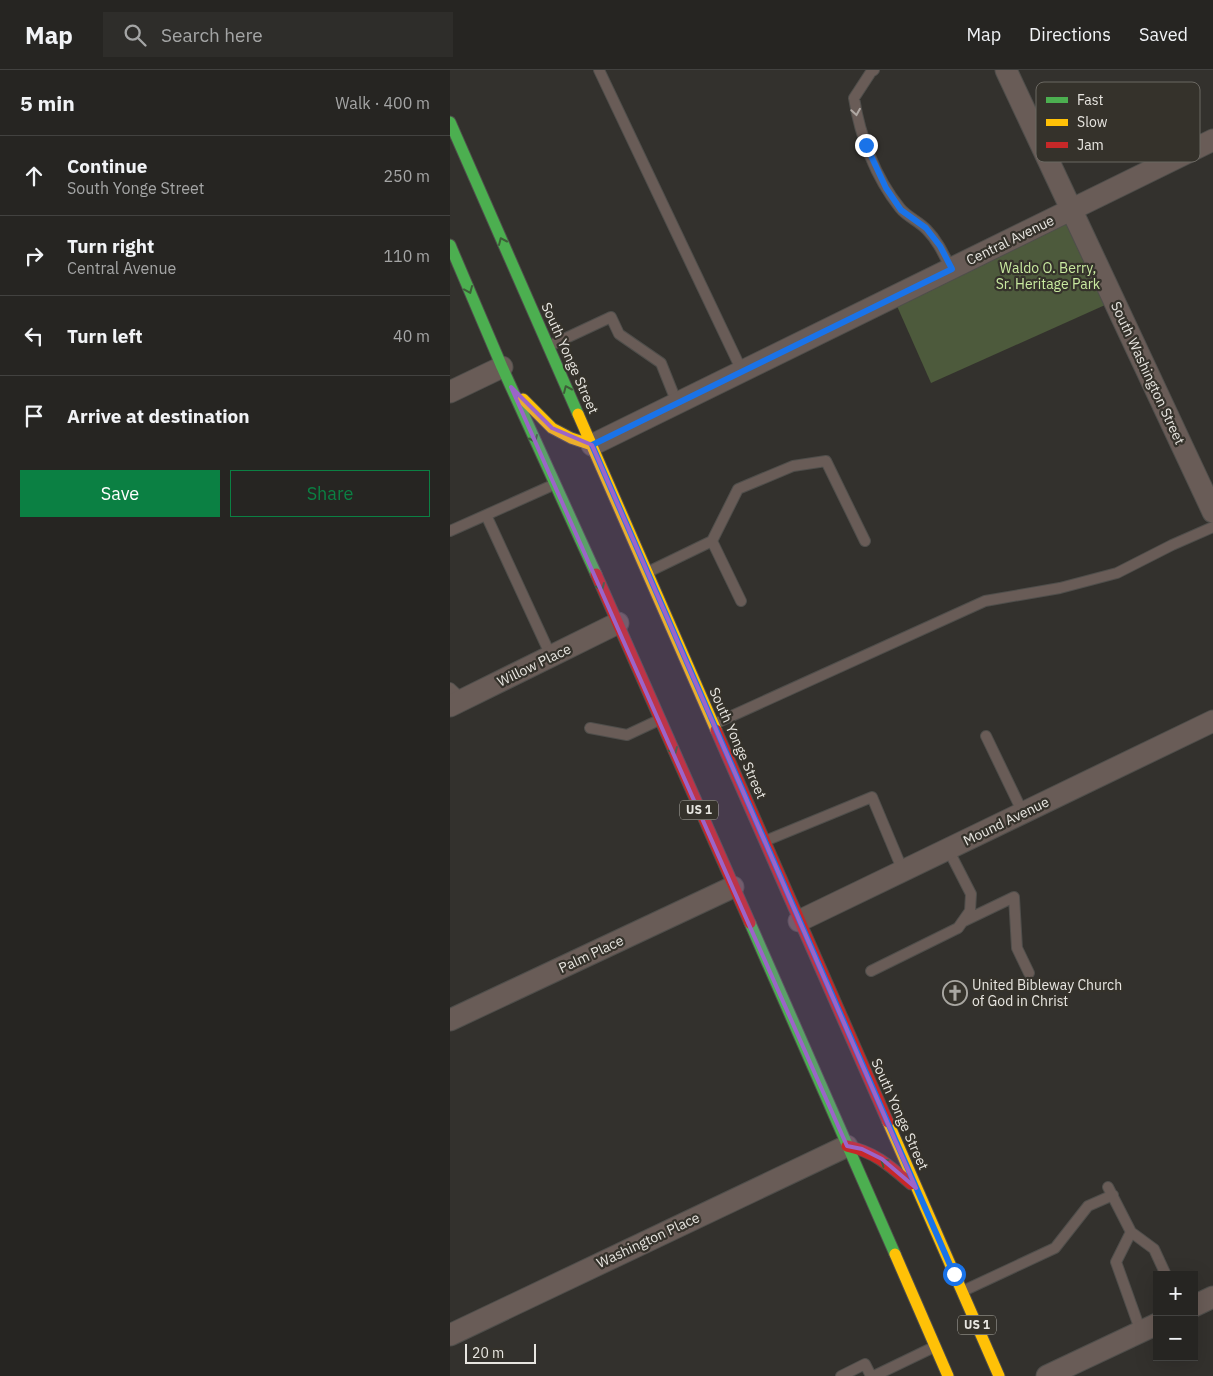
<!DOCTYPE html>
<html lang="en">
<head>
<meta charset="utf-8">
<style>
	body { margin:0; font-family:"IBM Plex Sans",sans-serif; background:#2e2d2a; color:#f1f3f6 }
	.controls { position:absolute; right:15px; bottom:15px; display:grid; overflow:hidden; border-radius:0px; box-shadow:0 5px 20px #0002 }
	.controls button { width:45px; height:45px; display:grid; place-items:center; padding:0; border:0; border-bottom:1px solid #424240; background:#262522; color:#f1f3f6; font:25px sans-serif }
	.scale { position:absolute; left:15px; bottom:12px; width:71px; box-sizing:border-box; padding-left:5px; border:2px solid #e8e6e1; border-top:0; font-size:14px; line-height:18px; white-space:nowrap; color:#e8e6e1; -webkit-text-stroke:4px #35322b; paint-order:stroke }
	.stop { position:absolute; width:15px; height:15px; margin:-11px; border:4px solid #1a73e8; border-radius:50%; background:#fff }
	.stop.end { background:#1a73e8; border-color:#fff; box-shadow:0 1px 5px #0008 }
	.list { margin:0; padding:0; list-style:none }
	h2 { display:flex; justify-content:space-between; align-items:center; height:65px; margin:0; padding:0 20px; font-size:21px }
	h2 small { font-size:16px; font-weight:400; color:#a4a5a5 }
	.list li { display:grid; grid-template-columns:32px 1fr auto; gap:15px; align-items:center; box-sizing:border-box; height:80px; padding:0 20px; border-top:1px solid #424240 }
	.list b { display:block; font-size:19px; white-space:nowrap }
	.list p { margin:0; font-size:16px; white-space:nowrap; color:#a4a5a5 }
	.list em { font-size:16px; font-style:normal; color:#a4a5a5 }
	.actions { display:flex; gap:10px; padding:15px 20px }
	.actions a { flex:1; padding:11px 0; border:1px solid #0b8043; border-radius:0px; text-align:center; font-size:18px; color:#0b8043 }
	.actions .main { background:#0b8043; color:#fff }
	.icon { flex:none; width:28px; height:28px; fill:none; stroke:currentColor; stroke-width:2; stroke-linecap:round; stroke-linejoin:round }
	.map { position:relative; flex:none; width:763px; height:1306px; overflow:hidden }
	header { display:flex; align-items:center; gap:30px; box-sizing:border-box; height:70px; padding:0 25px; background:#262522; border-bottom:1px solid #424240 }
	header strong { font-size:24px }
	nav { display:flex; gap:28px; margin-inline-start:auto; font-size:18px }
	.search { width:350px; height:45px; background:#2e2d2a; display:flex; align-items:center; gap:12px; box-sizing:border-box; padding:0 18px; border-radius:0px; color:#a4a5a5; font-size:19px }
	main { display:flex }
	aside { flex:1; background:#262522 }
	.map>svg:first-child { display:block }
	.green { fill:#4d5a3c }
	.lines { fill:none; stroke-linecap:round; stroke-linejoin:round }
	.lane-casing { stroke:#4f4e4b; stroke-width:12 }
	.street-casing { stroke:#4f4e4b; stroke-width:23 }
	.fast-casing { stroke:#4f4e4b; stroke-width:13 }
	.slow-casing { stroke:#4f4e4b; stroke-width:13 }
	.jam-casing { stroke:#4f4e4b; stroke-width:13 }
	.lane { stroke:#695c57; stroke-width:10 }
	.street { stroke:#695c57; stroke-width:21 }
	.fast { stroke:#4caf50; stroke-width:11 }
	.slow { stroke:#ffc107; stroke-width:11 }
	.jam { stroke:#c62828; stroke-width:11 }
	.oneway { stroke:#afa8a3 }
	.oneway2 { stroke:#3d5e38 }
	.route { stroke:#1a73e8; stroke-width:6 }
	.marked { fill:#9c64c9; fill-opacity:0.2; stroke:#9c64c9; stroke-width:4; stroke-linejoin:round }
	.labels { text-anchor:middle; stroke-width:4.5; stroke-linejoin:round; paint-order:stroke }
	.shield { fill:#35322b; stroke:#b2b0aa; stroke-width:1 }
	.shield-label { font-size:12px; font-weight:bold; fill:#e8e6e1 }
	.street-label { font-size:14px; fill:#e8e6e1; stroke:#35322b }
	.park-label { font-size:14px; fill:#c9eaa0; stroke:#35322b }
	.poi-label { font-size:14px; fill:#e8e6e1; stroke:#35322b; text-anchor:start }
	.key { fill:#35322b; stroke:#6b6862; stroke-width:1 }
	.key-label { font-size:14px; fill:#e8e6e1 }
</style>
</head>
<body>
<header>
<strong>Map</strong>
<div class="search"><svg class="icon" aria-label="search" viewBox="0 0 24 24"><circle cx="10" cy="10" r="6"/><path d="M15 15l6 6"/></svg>Search here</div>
<nav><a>Map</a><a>Directions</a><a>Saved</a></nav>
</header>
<main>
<aside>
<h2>5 min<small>Walk · 400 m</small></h2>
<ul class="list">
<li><svg class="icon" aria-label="ahead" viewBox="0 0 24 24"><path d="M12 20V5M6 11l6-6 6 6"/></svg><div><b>Continue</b><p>South Yonge Street</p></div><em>250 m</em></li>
<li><svg class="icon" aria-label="right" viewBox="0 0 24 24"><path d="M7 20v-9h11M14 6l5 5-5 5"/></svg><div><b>Turn right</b><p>Central Avenue</p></div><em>110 m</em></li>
<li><svg class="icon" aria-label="left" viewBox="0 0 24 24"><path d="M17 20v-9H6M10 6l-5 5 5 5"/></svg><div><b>Turn left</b></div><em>40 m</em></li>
<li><svg class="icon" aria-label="arrive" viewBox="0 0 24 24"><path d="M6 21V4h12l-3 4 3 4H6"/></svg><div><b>Arrive at destination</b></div></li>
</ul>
<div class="actions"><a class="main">Save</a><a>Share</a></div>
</aside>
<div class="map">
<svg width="763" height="1306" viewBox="0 0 763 1306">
	<rect width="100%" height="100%" fill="#33312d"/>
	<path class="green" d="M622 140 664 231 481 313 443 227Z"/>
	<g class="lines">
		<defs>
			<path id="lane" d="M149 0 292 301
				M424 0 421 2 404 28C410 66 425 107 450 138 457 147 469 151 477 160 488 171 494 185 501 199
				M99 276 161 247 169 264 211 293 227 333
				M0 461 36 445
				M262 471 288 419 343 396 376 391 415 471
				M198 502 262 471 291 531
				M101 586 36 445 103 415
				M0 618 13 630
				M264 654 535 531 610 518 667 503 722 475 763 457
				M140 658 177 665 209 650
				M536 666 573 743
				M315 771 422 727 453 801
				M514 851 564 827 567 878 579 903
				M421 901 508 858 520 841 521 824 498 779
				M658 1117 681 1162 704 1179 716 1205
				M681 1162 666 1192 691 1262
				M513 1221 605 1178 638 1136 663 1125
				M391 1306 415 1294 421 1306
				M424 1306 484 1277"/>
			<path id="street" d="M556 0 763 442
				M0 322 52 297
				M142 375 763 70
				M0 636 168 553
				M349 851 763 651
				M0 950 283 817
				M744 1236 763 1227
				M0 1265 397 1076
				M597 1306 707 1254"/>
			<path id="fast" d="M0 52 128 344
				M0 175 52 297 146 504
				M300 853 445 1184"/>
			<path id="slow" d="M73 329 102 358 121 368 142 375
				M128 344 266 660
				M438 1052 549 1306
				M445 1184 498 1306"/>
			<path id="jam" d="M146 504 300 853
				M266 660 438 1052
				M397 1076C425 1082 440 1096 461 1114"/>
		</defs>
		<use href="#lane" class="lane-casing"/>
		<use href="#street" class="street-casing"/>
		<use href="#fast" class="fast-casing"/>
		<use href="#slow" class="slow-casing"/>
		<use href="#jam" class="jam-casing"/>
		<use href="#lane" class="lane"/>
		<use href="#street" class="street"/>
		<use href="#fast" class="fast"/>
		<use href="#slow" class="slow"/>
		<use href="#jam" class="jam"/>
	</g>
	<defs><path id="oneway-chevron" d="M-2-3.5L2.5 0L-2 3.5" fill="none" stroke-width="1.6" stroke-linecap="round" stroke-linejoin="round" transform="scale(1.25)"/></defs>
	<use class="oneway" href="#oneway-chevron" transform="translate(406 42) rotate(81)"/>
	<g class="oneway2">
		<use href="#oneway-chevron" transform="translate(52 171) rotate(-114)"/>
		<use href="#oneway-chevron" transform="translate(19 220) rotate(67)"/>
		<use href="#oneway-chevron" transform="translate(117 319) rotate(-114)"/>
		<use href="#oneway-chevron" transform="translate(84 369) rotate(66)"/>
		<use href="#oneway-chevron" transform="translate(151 517) rotate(66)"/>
		<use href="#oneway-chevron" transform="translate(224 681) rotate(66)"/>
		<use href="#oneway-chevron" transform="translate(434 1092) rotate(-144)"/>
	</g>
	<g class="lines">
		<path class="route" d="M416 75 436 118 451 140 476 158 490 176 502 199 142 375 504 1204"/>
	</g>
	<path class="marked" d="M61 317 102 358 142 375 466 1118 432 1089 412 1079 397 1076Z"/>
	<defs>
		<symbol id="church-ring" viewBox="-11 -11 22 22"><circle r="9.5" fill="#35322b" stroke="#a9a7a2" stroke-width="1.5"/><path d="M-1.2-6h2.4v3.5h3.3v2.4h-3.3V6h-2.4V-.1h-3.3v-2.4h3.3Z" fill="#a9a7a2"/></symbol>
	</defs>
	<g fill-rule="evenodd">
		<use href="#church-ring" x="491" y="909" width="28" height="28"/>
	</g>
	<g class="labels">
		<g class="shield">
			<rect x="230" y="730.5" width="38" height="19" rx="4"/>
			<rect x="508" y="1245.5" width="38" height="19" rx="4"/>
		</g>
		<g class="shield-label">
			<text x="249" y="744">US 1</text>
			<text x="527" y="1259">US 1</text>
		</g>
		<g class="street-label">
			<text transform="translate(560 170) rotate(-26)" y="5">Central Avenue</text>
			<text transform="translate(120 288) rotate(66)" y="5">South Yonge Street</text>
			<text transform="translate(698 303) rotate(65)" y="5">South Washington Street</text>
			<text transform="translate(84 595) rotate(-26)" y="5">Willow Place</text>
			<text transform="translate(288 673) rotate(66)" y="5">South Yonge Street</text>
			<text transform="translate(556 751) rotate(-26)" y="5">Mound Avenue</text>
			<text transform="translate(141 884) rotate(-25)" y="5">Palm Place</text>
			<text transform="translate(450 1044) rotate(66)" y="5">South Yonge Street</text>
			<text transform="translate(198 1170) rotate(-25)" y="5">Washington Place</text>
		</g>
		<g class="park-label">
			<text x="598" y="203">Waldo O. Berry,<tspan x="598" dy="16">Sr. Heritage Park</tspan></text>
		</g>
		<g class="poi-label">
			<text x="522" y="920">United Bibleway Church<tspan x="522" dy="16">of God in Christ</tspan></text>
		</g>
	</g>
	<rect x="586" y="12" width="164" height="80" rx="8" class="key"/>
	<rect x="596" y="27" width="22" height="6" fill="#4caf50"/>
	<rect x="596" y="49" width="22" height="7" fill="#ffc107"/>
	<rect x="596" y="72" width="22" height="6" fill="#c62828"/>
	<g class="key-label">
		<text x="627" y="35">Fast</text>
		<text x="627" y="57">Slow</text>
		<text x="627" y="80">Jam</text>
	</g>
</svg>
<div class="controls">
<button>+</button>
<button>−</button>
</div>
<div class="scale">20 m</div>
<div class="stop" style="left:504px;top:1204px"></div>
<div class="stop end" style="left:416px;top:75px"></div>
</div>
</main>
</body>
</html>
